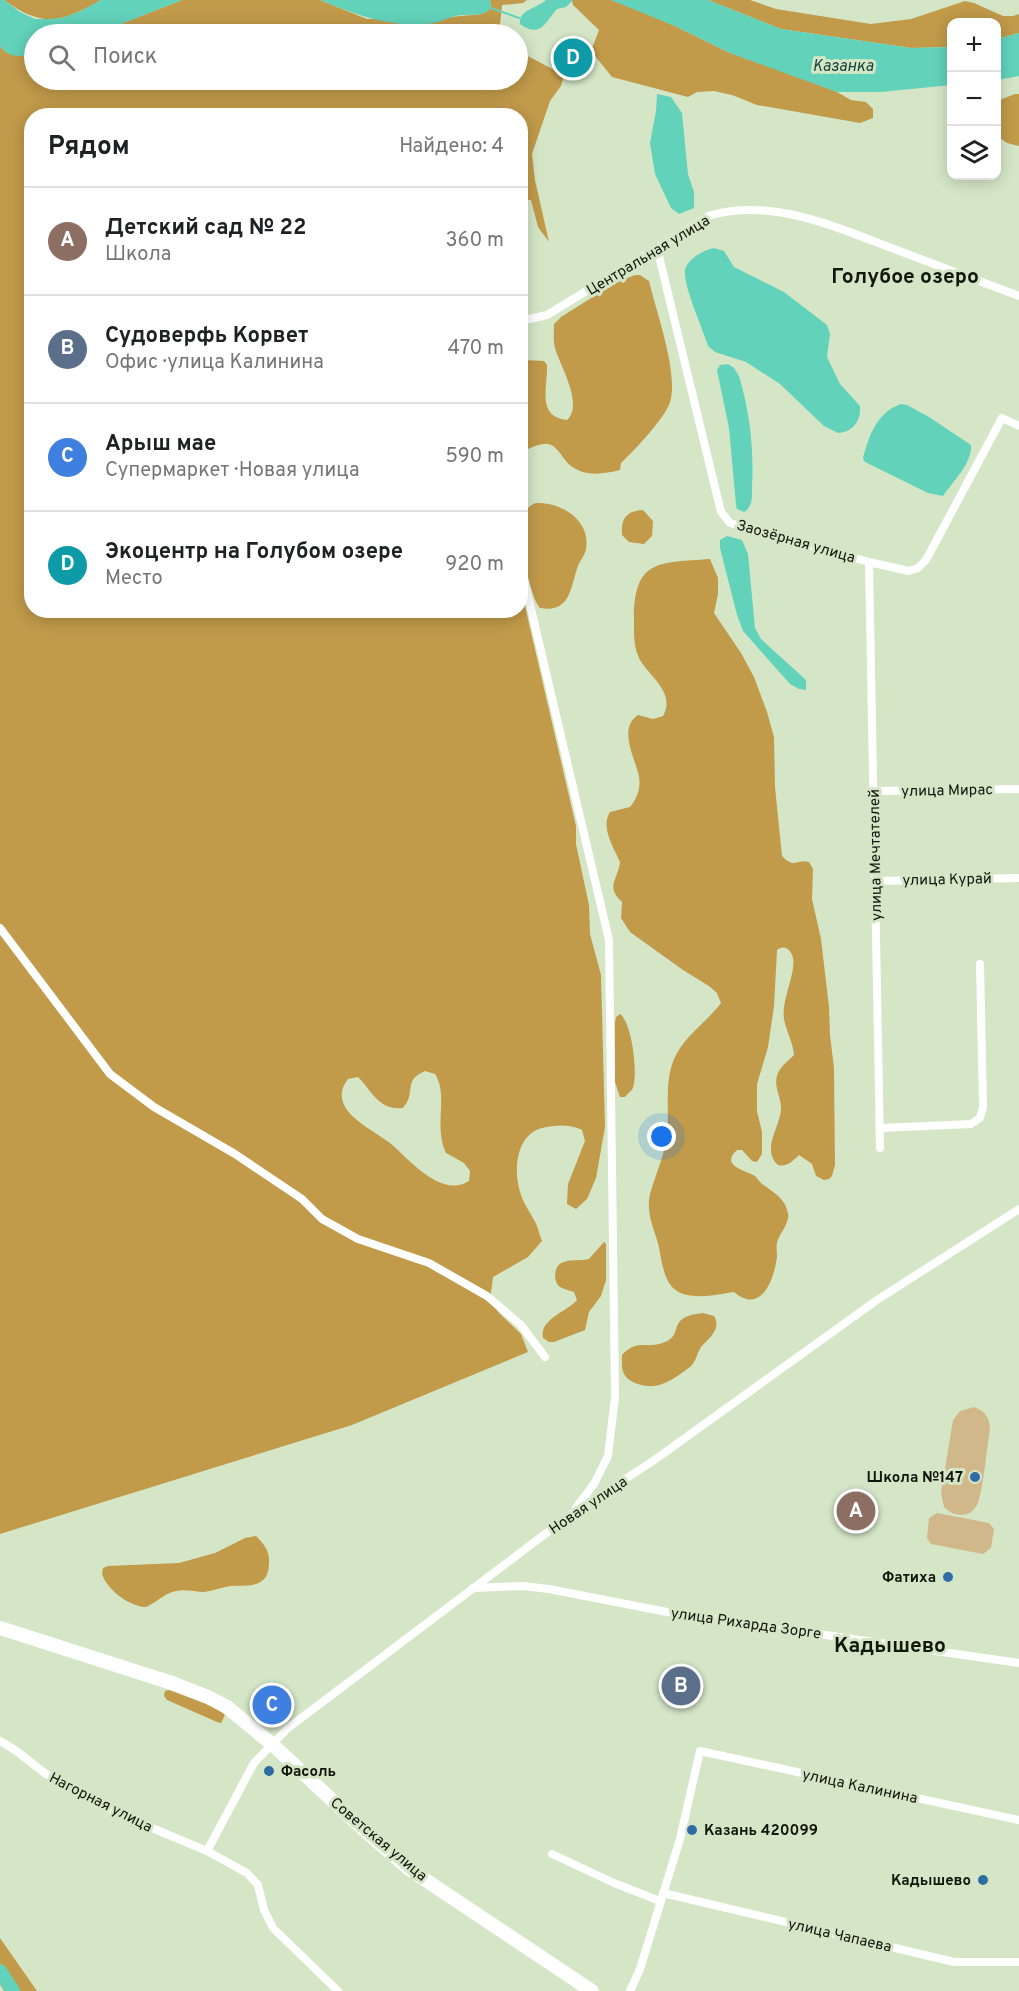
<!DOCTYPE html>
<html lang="ru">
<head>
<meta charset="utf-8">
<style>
	body { margin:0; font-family:Overpass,sans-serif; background:#f2f2f2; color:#202124 }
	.controls { position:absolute; right:18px; top:18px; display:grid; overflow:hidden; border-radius:12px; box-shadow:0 3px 15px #0003 }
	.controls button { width:54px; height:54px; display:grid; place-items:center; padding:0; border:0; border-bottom:2px solid #e0e0e0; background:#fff; color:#202124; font:30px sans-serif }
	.you { position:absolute; left:662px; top:1137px; width:21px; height:21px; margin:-15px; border:4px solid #fff; border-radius:50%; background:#1a73e8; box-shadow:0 0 0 9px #1a73e833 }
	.badge { display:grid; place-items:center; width:39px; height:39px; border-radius:50%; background:#db2777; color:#fff; font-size:20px; font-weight:700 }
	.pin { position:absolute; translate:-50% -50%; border:3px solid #fff; box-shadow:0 2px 6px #0006 }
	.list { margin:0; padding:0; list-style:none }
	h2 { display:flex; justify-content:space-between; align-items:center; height:78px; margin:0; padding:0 24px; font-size:26px }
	h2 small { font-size:20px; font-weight:400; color:#757577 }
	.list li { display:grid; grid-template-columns:39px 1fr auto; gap:18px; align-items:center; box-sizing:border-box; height:108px; padding:0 24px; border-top:2px solid #e0e0e0 }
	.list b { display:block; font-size:22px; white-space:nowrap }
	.list p { margin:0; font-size:20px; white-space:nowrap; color:#757577 }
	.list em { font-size:20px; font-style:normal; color:#757577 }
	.icon { flex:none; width:33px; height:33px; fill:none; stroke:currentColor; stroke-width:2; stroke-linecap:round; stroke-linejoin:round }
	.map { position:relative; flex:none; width:1019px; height:1991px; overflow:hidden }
	.search { position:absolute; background:#fff; box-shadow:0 3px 15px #0003; left:24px; top:24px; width:504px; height:66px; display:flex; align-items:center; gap:15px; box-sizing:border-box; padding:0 21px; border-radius:33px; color:#757577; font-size:22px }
	.panel { position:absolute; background:#fff; box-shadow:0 3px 15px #0003; left:24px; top:108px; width:504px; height:510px; border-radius:24px }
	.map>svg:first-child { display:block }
	.green { fill:#d0b88b }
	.forest { fill:#c19a4a; fill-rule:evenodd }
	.water { fill:#62d2ba }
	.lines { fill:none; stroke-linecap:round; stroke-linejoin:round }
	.stream { stroke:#62d2ba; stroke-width:2 }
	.river { stroke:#62d2ba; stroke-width:14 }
	.street { stroke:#fff; stroke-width:8 }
	.primary { stroke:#fff; stroke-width:14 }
	.poi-dot { fill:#2f6ca3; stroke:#d5e6c7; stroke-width:2 }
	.labels { text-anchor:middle; stroke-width:6; stroke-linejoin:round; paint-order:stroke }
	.street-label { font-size:15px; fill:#11170c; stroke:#d5e6c7 }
	.poi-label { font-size:15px; font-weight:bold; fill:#11170c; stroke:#d5e6c7; text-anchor:end }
	.water-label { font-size:16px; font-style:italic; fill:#15473d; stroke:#d5e6c7 }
	.district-label { font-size:21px; font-weight:bold; fill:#11170c; stroke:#d5e6c7 }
</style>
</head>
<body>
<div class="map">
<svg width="1019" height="1991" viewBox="0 0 1019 1991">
	<rect width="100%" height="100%" fill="#d5e6c7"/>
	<path class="green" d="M974 1407C985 1411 990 1418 990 1429 987 1446 983 1493 977 1505 969 1519 954 1517 944 1507L941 1493 953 1420 960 1411Z
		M937 1513 989 1523 994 1529 991 1548 983 1554 931 1544 927 1538 929 1518Z"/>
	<path class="forest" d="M4 0H101C62 23 42 28 4 0Z
		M182 0H320L367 19 450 17 482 14 491 8 490 0H527L523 3 502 5 499 34H105L118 25Z
		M572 0H613L675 26 730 53 775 68 837 92 851 100 866 102 873 109V118L860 123 757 105 732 95 714 91 697 92 688 97 612 77 591 51 599 30 573 5Z
		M708 0H750L776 9 871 24 911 19 965 1 974 3 1003 16H1013L1019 14V33L997 39 996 22H952L951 47 911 48 781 29Z
		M0 46C7 57 23 56 34 54V80H518V51L564 75 561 86 550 101 532 154 535 180 549 242 538 227 531 200H521L520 116H32V610H520L521 589 576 826V844L589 905 590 934 601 975 605 1127 596 1178 587 1199 576 1209 567 1204 568 1184 585 1141 582 1130C569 1124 556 1125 542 1128 515 1135 513 1173 521 1195 524 1204 530 1212 534 1220 538 1226 539 1234 542 1241L528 1257 493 1277 490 1301 499 1313 521 1334 528 1352 352 1425 0 1534ZM425 1071 435 1074C449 1096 433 1125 446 1153L464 1163 470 1171 469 1181C441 1199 409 1159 390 1143 371 1128 325 1109 348 1079L358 1077C372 1091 379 1111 403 1108 417 1092 402 1081 425 1071Z
		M1015 94H1019V146L1007 143 997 136V101Z
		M635 275H640L649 281C656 311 679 374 670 402 666 417 633 452 621 463L620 470C603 474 586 477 571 466 563 460 557 444 547 444 538 443 529 449 521 452V355L524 360 544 361 547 365C548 386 536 417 567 420 584 404 560 366 555 348 553 340 554 332 554 324L561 317 615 283Z
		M536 503C561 502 591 520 586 549 585 555 580 561 578 566 570 588 571 613 540 608 530 598 518 535 521 520 522 513 529 505 536 503Z
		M643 510 653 521 652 536 644 544 629 542 622 535C621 519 626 511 643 510Z
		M710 559 718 578V594L714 613 741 653 754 677 767 712 774 737 775 787 782 856C796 870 796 858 809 862L813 869 812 899 821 939 829 1007 830 1035 834 1068 835 1165 832 1176 829 1179 824 1180 816 1176 812 1164 799 1155C793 1161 787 1167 778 1165 760 1148 782 1126 781 1106 780 1095 773 1085 778 1073 781 1066 789 1060 794 1055 793 1042 786 1031 784 1019 781 1000 796 974 793 958 791 949 784 944 777 950L774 1006 768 1047 757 1084V1111L762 1132V1154L757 1162 752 1161 742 1150H737C719 1166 747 1171 755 1176 757 1178 759 1181 761 1183 772 1192 785 1197 788 1213 790 1224 779 1233 777 1243 776 1247 777 1252 777 1257 774 1280 761 1315 734 1292 715 1295 681 1303 669 1283 662 1271 661 1256 658 1243 653 1227 646 1212 650 1194 655 1176 663 1159 666 1141 671 1114 663 1086 674 1059 684 1036 706 1023 721 1003L717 993 709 986 683 970 630 932 621 918 622 902C605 886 618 880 620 862 614 848 600 827 610 812L630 807C637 798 641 788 639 777 636 759 617 729 638 715L653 719 663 716C676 693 650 677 640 660 633 647 634 633 634 619 634 558 660 563 710 559Z
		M620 1014C632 1022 639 1077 632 1090 630 1092 627 1094 625 1097H620L615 1082V1023L616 1017Z
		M604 1242 606 1244V1280L601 1296 589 1312 585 1330 554 1342H549L543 1338C539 1319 567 1312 577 1300L574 1292C570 1291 564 1289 560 1287 552 1281 554 1264 564 1262 572 1259 581 1261 589 1259Z
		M703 1313 714 1316C722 1329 709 1338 701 1347 697 1353 696 1362 690 1367 682 1373 671 1381 662 1384 651 1389 630 1385 624 1374 621 1368 622 1362 622 1355 638 1338 647 1350 665 1342 685 1334 665 1317 703 1313Z
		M256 1536C265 1545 270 1552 269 1564 268 1589 248 1585 231 1586 222 1587 213 1591 204 1592 195 1592 185 1589 176 1591 164 1593 150 1608 144 1607 127 1605 107 1589 102 1574L103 1568 108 1566 179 1563 215 1553 245 1538Z
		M169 1690 217 1708 225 1715 221 1723 217 1722 167 1700 164 1696 165 1691Z
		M0 1938 37 1991H4L0 1984Z"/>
	<path class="water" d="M0 0H4L20 12 35 19H47L62 18 81 11 101 0H182L118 25 105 34H34V54C21 57 8 58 0 46Z
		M320 0H490L491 8C483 18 468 13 456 16 448 17 441 22 434 23 393 29 357 15 320 0Z
		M546 0H573L566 7 557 9C545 22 541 39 520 24 518 10 536 9 546 0Z
		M611 0H708L781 29 911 48 951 47V85L881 92H837L730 53 675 26Z
		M1019 33V76L997 80V39Z
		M657 94 671 97 682 113 688 174 694 192V208L679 214 671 208 655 174 650 143 656 111Z
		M714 248 724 251 734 267 784 292 827 325 830 334 827 357 840 384 860 406C861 421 853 432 838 433L824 426 780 384 746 362 715 352 708 346C703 329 683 286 685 270 687 259 704 250 714 248Z
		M728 364 734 368 739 376C750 413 754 449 752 487 752 495 753 507 744 512L737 509 736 505 729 428 717 370 720 365Z
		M901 404 907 405 929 417 971 445C972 464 953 481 943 496L928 493 865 462 863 458C869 436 877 412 901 404Z
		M727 536 742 540 748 554 755 628 761 639 806 680V690L799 689 790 684 743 631 737 615 720 548V540Z"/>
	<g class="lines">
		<path class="stream" d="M491 8 519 18"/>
		<path class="river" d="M0 1971 13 1991"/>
		<path class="street" d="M657 248 721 512 730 523 869 562 909 571 918 568 926 560 1002 418 1019 426
			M520 321 547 315 711 215C776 197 842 230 902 252 941 267 980 281 1019 296
			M520 562 609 940 615 1397 608 1456 594 1484 576 1508
			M869 562 880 1148
			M874 791 1019 789
			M875 881 1019 878
			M0 928 110 1074 154 1107 235 1154 302 1199 322 1219 358 1239 429 1263 487 1296 521 1325 545 1357
			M880 1128 971 1124 980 1118 983 1107 980 964
			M473 1588 523 1586 549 1589 667 1612 1019 1663
			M0 1741 15 1750 46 1774 116 1813 207 1851 247 1873 258 1885 264 1910 273 1928 338 1991
			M207 1851 254 1763 288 1728 573 1513 653 1461 877 1300 1019 1209
			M552 1854 614 1883 660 1901
			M663 1893 954 1962H1019
			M630 1991 640 1969 680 1839 700 1751 1019 1820"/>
		<path class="primary" d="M0 1628 175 1684 208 1697 227 1707 273 1745 363 1829 409 1869 592 1991"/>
	</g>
	<g class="poi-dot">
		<circle cx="975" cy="1477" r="6"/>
		<circle cx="948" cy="1577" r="6"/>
		<circle cx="269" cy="1771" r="6"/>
		<circle cx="692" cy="1830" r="6"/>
		<circle cx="983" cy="1880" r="6"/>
	</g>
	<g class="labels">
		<g class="street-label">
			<text transform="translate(648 255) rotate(-31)" y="5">Центральная улица</text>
			<text transform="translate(796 541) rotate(16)" y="5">Заозёрная улица</text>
			<text transform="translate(947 790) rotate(-1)" y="5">улица Мирас</text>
			<text transform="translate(875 855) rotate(-91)" y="5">улица Мечтателей</text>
			<text transform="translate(947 879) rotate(-1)" y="5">улица Курай</text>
			<text transform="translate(588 1505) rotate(-34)" y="5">Новая улица</text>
			<text transform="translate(746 1623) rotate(8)" y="5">улица Рихарда Зорге</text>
			<text transform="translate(860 1786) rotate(12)" y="5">улица Калинина</text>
			<text transform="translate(101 1802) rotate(27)" y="5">Нагорная улица</text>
			<text transform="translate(379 1839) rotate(40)" y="5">Советская улица</text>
			<text transform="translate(840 1935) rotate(13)" y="5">улица Чапаева</text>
		</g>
		<g class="poi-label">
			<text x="963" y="1482">Школа №147</text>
			<text x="936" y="1582">Фатиха</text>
			<text x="281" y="1776" text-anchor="start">Фасоль</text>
			<text x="704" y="1835" text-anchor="start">Казань 420099</text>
			<text x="971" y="1885">Кадышево</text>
		</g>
		<g class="water-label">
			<text x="843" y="71">Казанка</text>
		</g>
		<g class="district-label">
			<text x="905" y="283">Голубое озеро</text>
			<text x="890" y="1652">Кадышево</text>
		</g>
	</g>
</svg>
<div class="controls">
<button>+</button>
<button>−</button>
<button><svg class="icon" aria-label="layers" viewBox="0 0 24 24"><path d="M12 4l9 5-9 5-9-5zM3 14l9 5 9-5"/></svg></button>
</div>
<div class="you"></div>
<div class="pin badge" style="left:856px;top:1511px;background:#8d6e63">A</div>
<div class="pin badge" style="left:681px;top:1686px;background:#5c6f8a">B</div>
<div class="pin badge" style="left:272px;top:1705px;background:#3f7fe0">C</div>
<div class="pin badge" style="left:573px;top:58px;background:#0f9aa8">D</div>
<div class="search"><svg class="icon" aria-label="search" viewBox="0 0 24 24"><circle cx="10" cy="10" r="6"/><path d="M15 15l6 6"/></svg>Поиск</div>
<section class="panel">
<h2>Рядом<small>Найдено: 4</small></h2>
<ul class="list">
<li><span class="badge" style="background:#8d6e63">A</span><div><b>Детский сад № 22</b><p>Школа</p></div><em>360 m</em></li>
<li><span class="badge" style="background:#5c6f8a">B</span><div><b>Судоверфь Корвет</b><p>Офис · улица Калинина</p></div><em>470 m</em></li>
<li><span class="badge" style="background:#3f7fe0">C</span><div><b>Арыш мае</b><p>Супермаркет · Новая улица</p></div><em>590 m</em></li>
<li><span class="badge" style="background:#0f9aa8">D</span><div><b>Экоцентр на Голубом озере</b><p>Место</p></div><em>920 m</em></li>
</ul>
</section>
</div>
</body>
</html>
